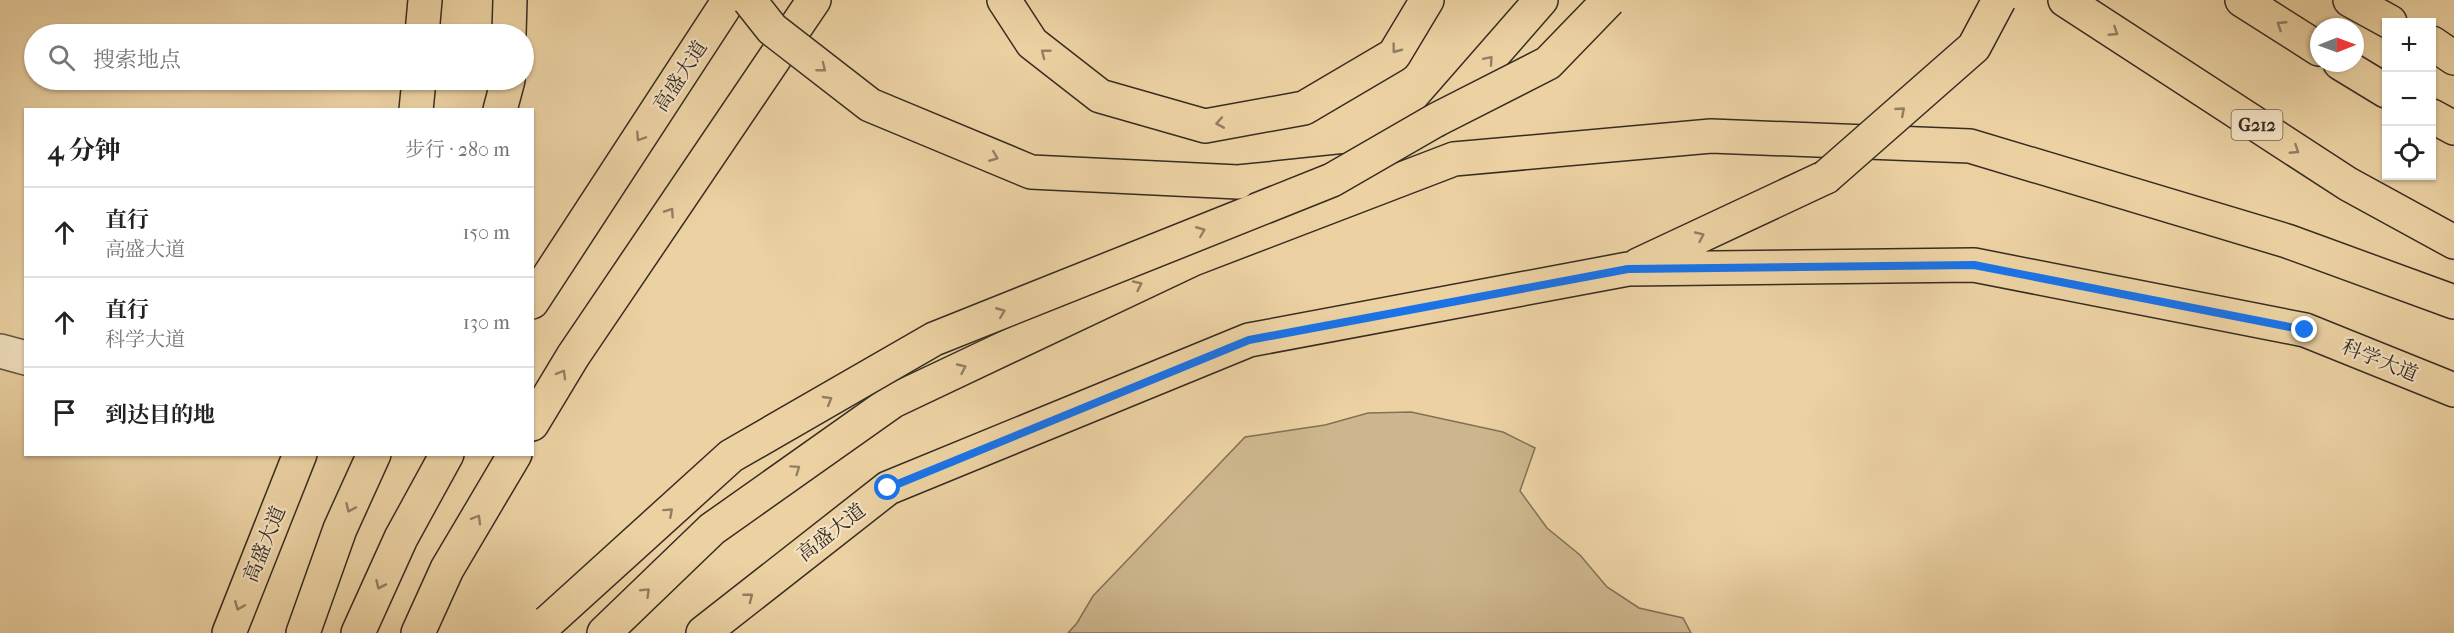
<!DOCTYPE html>
<html lang="zh">
<head>
<meta charset="utf-8">
<style>
	body { margin:0; font-family:"IM FELL French Canon","Noto Serif SC",serif; background:#f2f2f2; color:#222 }
	.controls { position:absolute; right:18px; top:18px; display:grid; overflow:hidden; border-radius:0px; box-shadow:0 2px 4px #0004 }
	.controls button { width:54px; height:54px; display:grid; place-items:center; padding:0; border:0; border-bottom:2px solid #e0e0e0; background:#fff; color:#222; font:30px sans-serif }
	.compass { position:absolute; left:2310px; top:18px; width:54px; height:54px; border-radius:50%; background:#fff; box-shadow:0 2px 4px #0004; rotate:89deg }
	.stop { position:absolute; width:18px; height:18px; margin:-14px; border:4px solid #1a73e8; border-radius:50%; background:#fff }
	.stop.end { background:#1a73e8; border-color:#fff; box-shadow:0 2px 6px #0008 }
	.list { margin:0; padding:0; list-style:none }
	h2 { display:flex; justify-content:space-between; align-items:center; height:78px; margin:0; padding:0 24px; font-size:26px }
	h2 small { font-size:20px; font-weight:400; color:#767676 }
	.list li { display:grid; grid-template-columns:39px 1fr auto; gap:18px; align-items:center; box-sizing:border-box; height:90px; padding:0 24px; border-top:2px solid #e0e0e0 }
	.list b { display:block; font-size:22px; white-space:nowrap }
	.list p { margin:0; font-size:20px; white-space:nowrap; color:#767676 }
	.list em { font-size:20px; font-style:normal; color:#767676 }
	.icon { flex:none; width:33px; height:33px; fill:none; stroke:currentColor; stroke-width:2; stroke-linecap:round; stroke-linejoin:round }
	.map { position:relative; flex:none; width:2454px; height:633px; overflow:hidden }
	.search { position:absolute; background:#fff; box-shadow:0 2px 4px #0004; left:24px; top:24px; width:510px; height:66px; display:flex; align-items:center; gap:15px; box-sizing:border-box; padding:0 21px; border-radius:33px; color:#767676; font-size:22px }
	.panel { position:absolute; background:#fff; box-shadow:0 2px 4px #0004; left:24px; top:108px; width:510px; height:348px; border-radius:0px }
	.map>svg:first-child { display:block }
	.green { fill:#cdb68d; stroke:#827158; stroke-width:1.5 }
	.lines { fill:none; stroke-linecap:round; stroke-linejoin:round }
	.minor-casing { stroke:#645643; stroke-width:36 }
	.major-casing { stroke:#372c23; stroke-width:36 }
	.highway-casing { stroke:#372c23; stroke-width:36 }
	.minor { stroke:#f3e2c3; stroke-width:33 }
	.major { stroke:#ecd2a3; stroke-width:33 }
	.highway { stroke:#ecd2a3; stroke-width:33 }
	.major-bridge-casing { stroke:#372c23; stroke-width:36; stroke-linecap:butt }
	.highway-bridge-casing { stroke:#372c23; stroke-width:36; stroke-linecap:butt }
	.major-bridge { stroke:#ecd2a3; stroke-width:33 }
	.highway-bridge { stroke:#ecd2a3; stroke-width:33 }
	.oneway { stroke:#927f63 }
	.route { stroke:#1a73e8; stroke-width:8 }
	.labels { text-anchor:middle; stroke-width:4.5; stroke-linejoin:round; paint-order:stroke }
	.shield { fill:#f3e2c3; stroke:#6f6353; stroke-width:1.5 }
	.shield-label { font-size:18px; font-weight:bold; fill:#372c23 }
	.street-label { font-size:20px; fill:#372c23; stroke:#f3e2c3 }
</style>
</head>
<body>
<div class="map">
<svg width="2454" height="633" viewBox="0 0 2454 633">
	<rect width="100%" height="100%" fill="#ecd2a3"/>
	<filter id="stains"><feTurbulence type="fractalNoise" baseFrequency=".00333" numOctaves="4"/><feColorMatrix values="0 0 0 0 .2 0 0 0 0 .09 0 0 0 0 .02 0 0 0 .5 -.17"/></filter>
	<radialGradient id="worn" r=".72"><stop offset=".6" stop-color="#630" stop-opacity="0"/><stop offset="1" stop-color="#630" stop-opacity=".3"/></radialGradient>
	<path class="green" d="M1411 412 1503 432 1535 448 1520 491 1547 528 1580 555 1607 587 1639 608 1683 618 1691 633H1068L1077 623 1093 596 1245 437 1325 425 1368 413Z"/>
	<g class="lines">
		<defs>
			<path id="minor" d="M0 351 26 358"/>
			<path id="major" d="M422 34 425 0
				M416 110 419 80
				M1638 265 1826 177
				M229 633 300 454
				M703 633 888 488 1249 340 1628 269 1974 265 2305 330 2454 390"/>
			<path id="highway" d="M1004 0 1032 43 1100 96 1205 126 1304 108 1394 55 1427 0
				M2065 0 2348 184 2454 242
				M2242 0 2319 49
				M2350 0 2390 22
				M509 34 510 0
				M2432 43 2454 58
				M2340 63 2386 91
				M500 110 508 80
				M2432 116 2454 128
				M1436 120 1541 0
				M1238 182 1344 171
				M532 302 729 0
				M532 424 573 356 814 0
				M303 633 340 529 374 454
				M358 633 401 538 447 454
				M418 633 447 569 515 454
				M604 633 712 529 893 401 1193 259 1454 159 1711 136 1970 146 2287 241 2454 302"/>
		</defs>
		<use href="#minor" class="minor-casing"/>
		<use href="#major" class="major-casing"/>
		<use href="#highway" class="highway-casing"/>
		<use href="#minor" class="minor"/>
		<use href="#major" class="major"/>
		<use href="#highway" class="highway"/>
		<defs>
			<path id="major-bridge" d="M1826 177 1974 47 1999 0"/>
			<path id="highway-bridge" d="M749 0 772 29 870 105 1031 172 1238 182
				M548 622 731 456 934 339 1332 180 1436 120 1548 63 1609 0"/>
		</defs>
		<use href="#major-bridge" class="major-bridge-casing"/>
		<use href="#highway-bridge" class="highway-bridge-casing"/>
		<use href="#major-bridge" class="major-bridge"/>
		<use href="#highway-bridge" class="highway-bridge"/>
	</g>
	<defs><path id="oneway-chevron" d="M-2-3.5L2.5 0L-2 3.5" fill="none" stroke-width="1.6" stroke-linecap="round" stroke-linejoin="round" transform="scale(1.5)"/></defs>
	<g class="oneway">
		<use href="#oneway-chevron" transform="translate(2281 25) rotate(-147)"/>
		<use href="#oneway-chevron" transform="translate(2114 32) rotate(33)"/>
		<use href="#oneway-chevron" transform="translate(1396 49) rotate(127)"/>
		<use href="#oneway-chevron" transform="translate(1045 53) rotate(-142)"/>
		<use href="#oneway-chevron" transform="translate(1489 60) rotate(-49)"/>
		<use href="#oneway-chevron" transform="translate(822 68) rotate(38)"/>
		<use href="#oneway-chevron" transform="translate(1901 111) rotate(-41)"/>
		<use href="#oneway-chevron" transform="translate(1220 123) rotate(170)"/>
		<use href="#oneway-chevron" transform="translate(640 137) rotate(123)"/>
		<use href="#oneway-chevron" transform="translate(2295 150) rotate(33)"/>
		<use href="#oneway-chevron" transform="translate(994 157) rotate(22)"/>
		<use href="#oneway-chevron" transform="translate(670 212) rotate(-56)"/>
		<use href="#oneway-chevron" transform="translate(1201 231) rotate(-22)"/>
		<use href="#oneway-chevron" transform="translate(1700 236) rotate(-25)"/>
		<use href="#oneway-chevron" transform="translate(1138 285) rotate(-25)"/>
		<use href="#oneway-chevron" transform="translate(1001 312) rotate(-22)"/>
		<use href="#oneway-chevron" transform="translate(962 368) rotate(-25)"/>
		<use href="#oneway-chevron" transform="translate(562 374) rotate(-60)"/>
		<use href="#oneway-chevron" transform="translate(828 400) rotate(-30)"/>
		<use href="#oneway-chevron" transform="translate(796 469) rotate(-35)"/>
		<use href="#oneway-chevron" transform="translate(350 508) rotate(114)"/>
		<use href="#oneway-chevron" transform="translate(669 512) rotate(-42)"/>
		<use href="#oneway-chevron" transform="translate(477 519) rotate(-60)"/>
		<use href="#oneway-chevron" transform="translate(380 585) rotate(114)"/>
		<use href="#oneway-chevron" transform="translate(646 592) rotate(-44)"/>
		<use href="#oneway-chevron" transform="translate(749 597) rotate(-38)"/>
		<use href="#oneway-chevron" transform="translate(239 606) rotate(112)"/>
	</g>
	<g class="lines">
		<path class="route" d="M888 488 1249 340 1628 269 1974 265 2305 330"/>
	</g>
	<g class="labels">
		<rect class="shield" x="2231.5" y="110" width="51" height="30" rx="4.5"/>
		<g class="shield-label">
			<text x="2257" y="131">G212</text>
		</g>
		<g class="street-label">
			<text transform="translate(680 76) rotate(-57)" y="7">高盛大道</text>
			<text transform="translate(2380 360) rotate(22)" y="7">科学大道</text>
			<text transform="translate(831 532) rotate(-38)" y="7">高盛大道</text>
			<text transform="translate(264 544) rotate(-68)" y="7">高盛大道</text>
		</g>
	</g>
	<rect width="100%" height="100%" filter="url(#stains)"/>
	<rect width="100%" height="100%" fill="url(#worn)"/>
</svg>
<div class="controls">
<button>+</button>
<button>−</button>
<button><svg class="icon" aria-label="locate" viewBox="0 0 24 24"><circle cx="12" cy="12" r="6"/><path d="M12 2v4M12 18v4M2 12h4M18 12h4"/></svg></button>
</div>
<svg class="compass" viewBox="-18 -18 36 36"><path d="M0-13l5 13h-10z" fill="#e53935"/><path d="M0 13l5-13h-10z" fill="#767676"/></svg>
<div class="stop" style="left:888px;top:488px"></div>
<div class="stop end" style="left:2305px;top:330px"></div>
<div class="search"><svg class="icon" aria-label="search" viewBox="0 0 24 24"><circle cx="10" cy="10" r="6"/><path d="M15 15l6 6"/></svg>搜索地点</div>
<section class="panel">
<h2>4 分钟<small>步行 · 280 m</small></h2>
<ul class="list">
<li><svg class="icon" aria-label="ahead" viewBox="0 0 24 24"><path d="M12 20V5M6 11l6-6 6 6"/></svg><div><b>直行</b><p>高盛大道</p></div><em>150 m</em></li>
<li><svg class="icon" aria-label="ahead" viewBox="0 0 24 24"><path d="M12 20V5M6 11l6-6 6 6"/></svg><div><b>直行</b><p>科学大道</p></div><em>130 m</em></li>
<li><svg class="icon" aria-label="arrive" viewBox="0 0 24 24"><path d="M6 21V4h12l-3 4 3 4H6"/></svg><div><b>到达目的地</b></div></li>
</ul>
</section>
</div>
</body>
</html>
